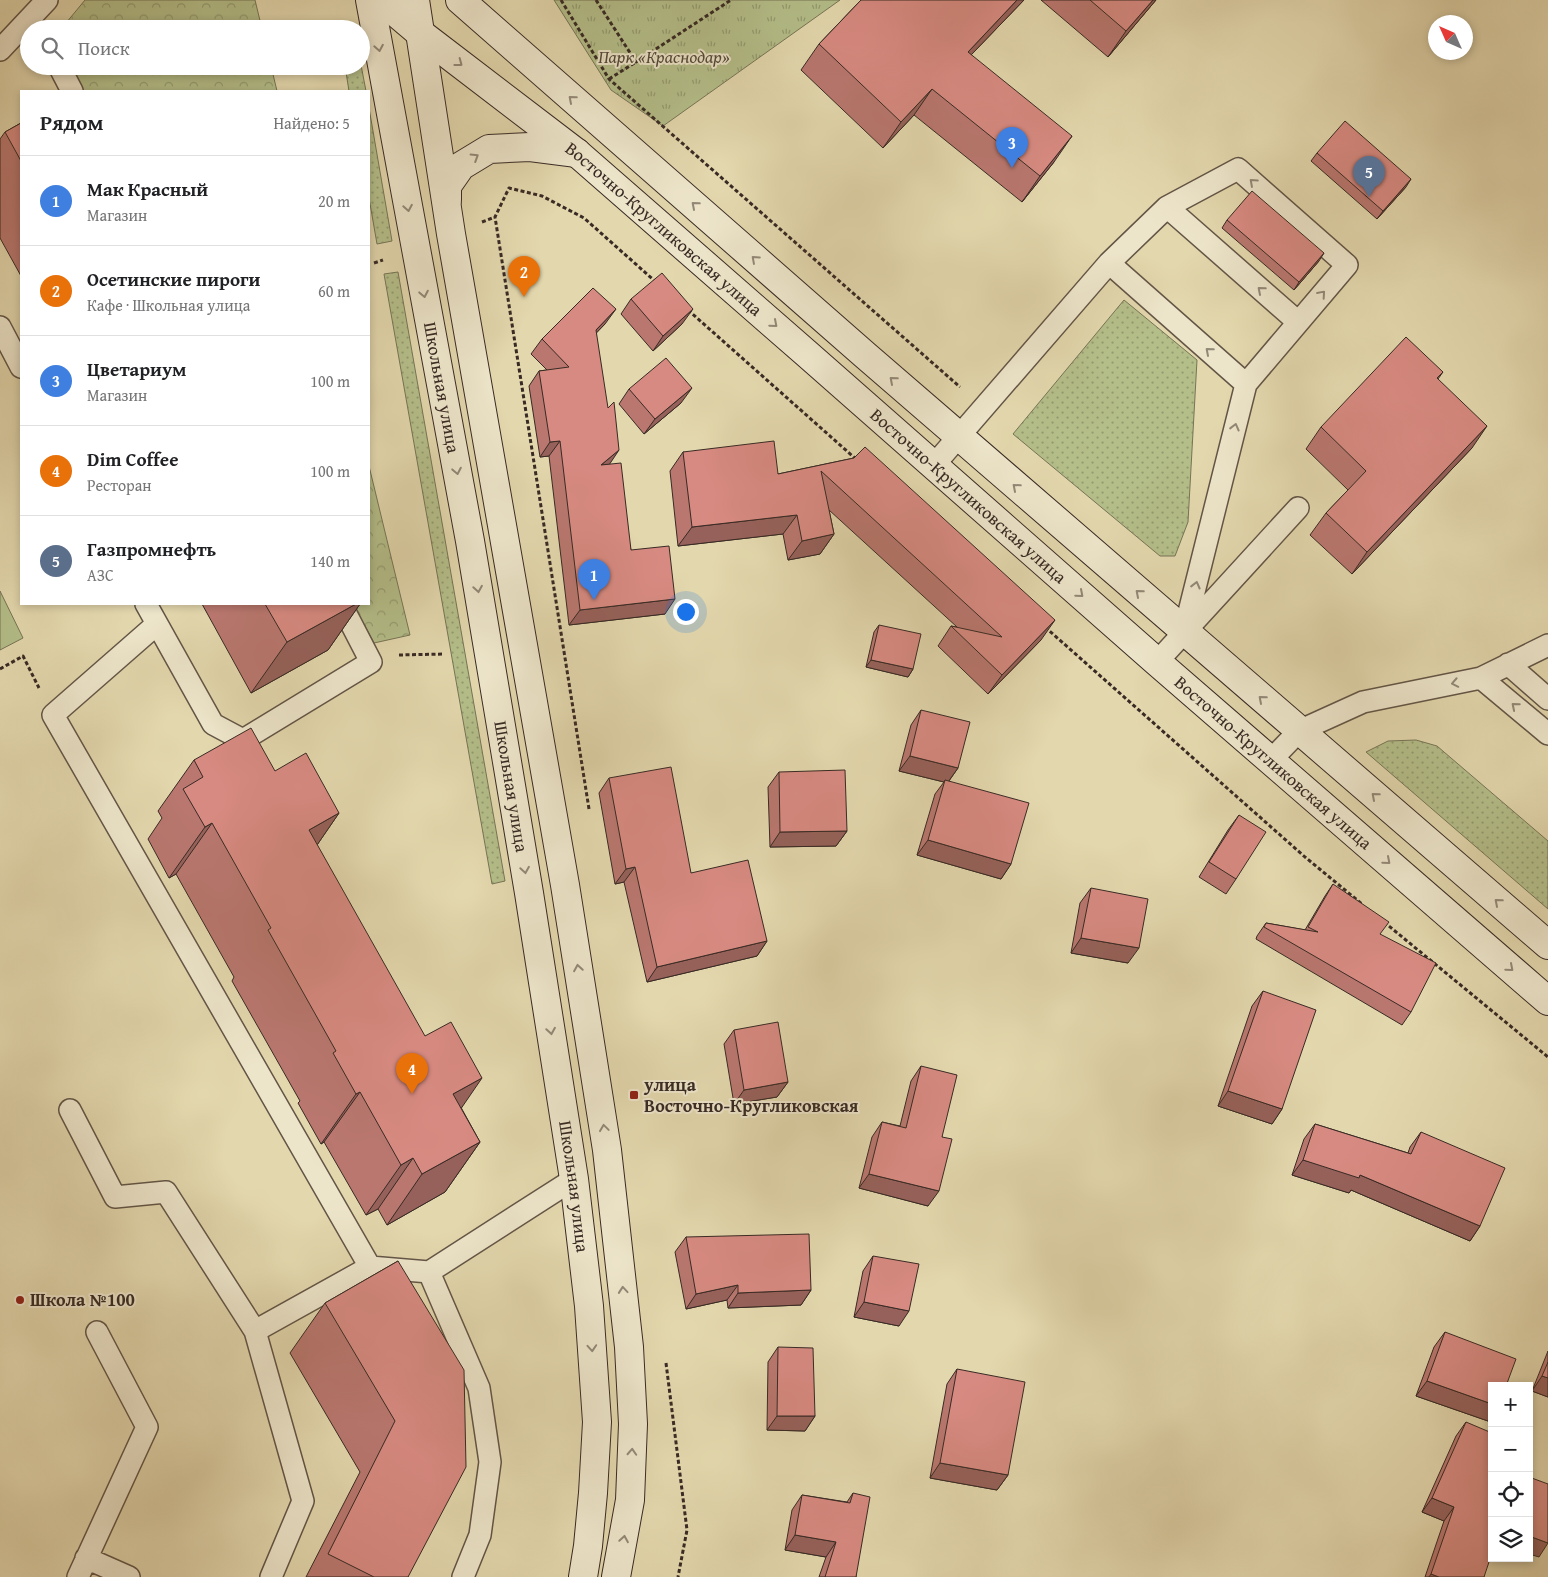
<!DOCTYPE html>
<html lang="ru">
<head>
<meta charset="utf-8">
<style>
	body { margin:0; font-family:"Gentium Book Plus",serif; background:#f6f6f6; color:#202124 }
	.controls { position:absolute; right:15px; bottom:15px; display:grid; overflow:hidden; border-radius:0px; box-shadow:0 2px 8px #0003 }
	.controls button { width:45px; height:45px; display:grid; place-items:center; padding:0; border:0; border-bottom:1px solid #e0e0e0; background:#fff; color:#202124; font:25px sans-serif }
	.compass { position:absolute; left:1428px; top:15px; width:45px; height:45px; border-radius:50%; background:#fff; box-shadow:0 2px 8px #0003; rotate:315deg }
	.you { position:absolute; left:685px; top:611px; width:18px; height:18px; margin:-12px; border:4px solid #fff; border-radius:50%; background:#1a73e8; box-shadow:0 0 0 8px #1a73e833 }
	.badge { display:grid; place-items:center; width:32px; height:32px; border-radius:50%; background:#8f2418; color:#fff; font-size:16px; font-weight:700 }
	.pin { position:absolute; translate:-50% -41px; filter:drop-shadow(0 1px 2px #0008) }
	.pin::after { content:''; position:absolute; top:26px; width:18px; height:15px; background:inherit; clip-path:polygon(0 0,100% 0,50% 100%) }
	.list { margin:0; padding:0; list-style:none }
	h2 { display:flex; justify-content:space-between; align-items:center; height:65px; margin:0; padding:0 20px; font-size:21px }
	h2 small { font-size:16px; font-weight:400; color:#757577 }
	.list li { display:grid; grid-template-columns:32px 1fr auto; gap:15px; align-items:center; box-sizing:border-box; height:90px; padding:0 20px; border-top:1px solid #e0e0e0 }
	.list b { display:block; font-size:19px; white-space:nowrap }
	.list p { margin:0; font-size:16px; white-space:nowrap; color:#757577 }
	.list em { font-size:16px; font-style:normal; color:#757577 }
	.icon { flex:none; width:28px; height:28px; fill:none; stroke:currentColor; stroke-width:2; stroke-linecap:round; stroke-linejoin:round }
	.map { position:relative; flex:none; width:1548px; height:1577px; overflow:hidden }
	.search { position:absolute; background:#fff; box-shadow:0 2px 8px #0003; left:20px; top:20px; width:350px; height:55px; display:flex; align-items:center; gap:12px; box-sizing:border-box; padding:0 18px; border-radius:28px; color:#757577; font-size:19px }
	.panel { position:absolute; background:#fff; box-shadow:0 2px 8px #0003; left:20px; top:90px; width:350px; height:515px; border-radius:0px }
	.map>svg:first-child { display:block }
	.grass { fill:url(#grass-dots); stroke:#767456 }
	.forest { fill:url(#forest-crowns); stroke:#767456 }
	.park { fill:url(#park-tufts); stroke:#767456 }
	.garden { fill:#b4be89; stroke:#767456 }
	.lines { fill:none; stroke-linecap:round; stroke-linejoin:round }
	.lane-casing { stroke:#635546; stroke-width:24 }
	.secondary-casing { stroke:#382a24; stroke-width:30 }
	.path { stroke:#382a24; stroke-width:3; stroke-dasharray:4 2.5; stroke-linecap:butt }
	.lane { stroke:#ede5ca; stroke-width:21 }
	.secondary { stroke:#ede5ca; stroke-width:28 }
	.wall { fill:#b9776f; stroke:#382a24 }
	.shaded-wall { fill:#96615a; stroke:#382a24 }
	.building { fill:#d78a81; stroke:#382a24 }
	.oneway { stroke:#928877 }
	.poi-dot { fill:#8f2418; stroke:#ede5ca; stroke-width:2 }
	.labels { text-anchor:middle; stroke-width:4; stroke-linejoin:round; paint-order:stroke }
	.park-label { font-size:18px; font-style:italic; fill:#514838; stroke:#ede5ca }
	.street-label { font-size:18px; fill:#382a24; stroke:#ede5ca }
	.poi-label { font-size:18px; font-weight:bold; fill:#382a24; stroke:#ede5ca; text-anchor:start }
</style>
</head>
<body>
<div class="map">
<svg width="1548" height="1577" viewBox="0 0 1548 1577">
	<defs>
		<pattern id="grass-dots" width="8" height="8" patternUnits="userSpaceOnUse" patternTransform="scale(1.25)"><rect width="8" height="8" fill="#b4be89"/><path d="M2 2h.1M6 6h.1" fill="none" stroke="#939b70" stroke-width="1.8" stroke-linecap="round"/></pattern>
		<pattern id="forest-crowns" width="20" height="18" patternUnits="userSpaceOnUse" patternTransform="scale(1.25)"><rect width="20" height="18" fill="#b4be89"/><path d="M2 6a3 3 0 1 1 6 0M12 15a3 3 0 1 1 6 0" fill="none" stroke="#939b70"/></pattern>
		<pattern id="park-tufts" width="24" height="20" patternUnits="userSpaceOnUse" patternTransform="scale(1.25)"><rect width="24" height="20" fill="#b4be89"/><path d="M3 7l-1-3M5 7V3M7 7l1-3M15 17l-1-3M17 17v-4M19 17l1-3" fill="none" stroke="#939b70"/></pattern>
	</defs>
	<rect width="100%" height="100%" fill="#e3d7ad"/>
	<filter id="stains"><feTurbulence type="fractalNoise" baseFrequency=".004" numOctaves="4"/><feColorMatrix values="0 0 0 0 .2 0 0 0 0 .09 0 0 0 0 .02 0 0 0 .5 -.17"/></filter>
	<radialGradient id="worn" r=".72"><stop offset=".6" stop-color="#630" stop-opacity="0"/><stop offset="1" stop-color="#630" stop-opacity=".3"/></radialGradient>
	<path class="grass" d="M361 65 366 91H349L345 66H361Z
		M369 108 392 241 377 244 369 198Z
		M398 272 505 881 492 884 384 274Z
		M1124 300 1197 360 1188 522 1175 556H1160L1013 434Z
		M1416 740 1437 746 1548 841V909L1366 752 1388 741Z"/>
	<path class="forest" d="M85 0H255L262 29H61Z
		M71 66H271L277 91H84Z
		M369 466 410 635 374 643 353 604H369Z"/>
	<path class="park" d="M554 0H840L663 126 611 90Z"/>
	<path class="garden" d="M0 591 23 638 0 650Z"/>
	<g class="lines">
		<defs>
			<path id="lane" d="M0 50 47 0
				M59 66 72 91
				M1167 207 1298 322
				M1109 263 1246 384
				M0 327 21 367
				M934 465 1109 263 1167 207 1238 169 1347 265 1246 384 1184 632
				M146 604 213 724 243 740 371 662 341 604
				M157 624 53 715 370 1267 255 1331
				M1157 662 1298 508
				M1508 664 1548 699
				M1481 678 1548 734
				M1271 760 1299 731 1363 702 1481 678 1548 645
				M70 1110 115 1197 166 1192 255 1331 303 1501 271 1577
				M370 1267 429 1272 574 1179
				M429 1272 479 1388 490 1462 480 1535 463 1577
				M86 1558 129 1577
				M78 1577 147 1427 97 1332"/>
			<g id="secondary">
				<path id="s1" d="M370 0 470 541 529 893 574 1179 589 1306 597 1422 593 1493 588 1546 583 1577"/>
				<path id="s2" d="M381 0 420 33 577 153 806 353 1157 662 1548 1001"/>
				<path d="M415 0 451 234 565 885 607 1150 629 1347 633 1424 630 1500 616 1577"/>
				<path d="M460 0 865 355 1548 945"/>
				<path d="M447 200V186L461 166 489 149 530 147 577 153"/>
			</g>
		</defs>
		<use href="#lane" class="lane-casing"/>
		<use href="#secondary" class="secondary-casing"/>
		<path class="path" d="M561 0 609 79 960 387
			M596 0 636 62 731 0
			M609 79 636 62
			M482 222 495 217
			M374 263 383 260
			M688 310 857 460
			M1045 627 1305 857 1362 904
			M399 655 444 654
			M0 669 23 656 39 688
			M589 809 495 217 509 188 542 196 584 218 657 283
			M1384 922 1548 1057
			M666 1363 687 1530 678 1577"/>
		<use href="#lane" class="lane"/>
		<use href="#secondary" class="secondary"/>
	</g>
	<path class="wall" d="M861 0H1024L971 55 1054 162 1022 202 914 115 883 148 801 70 819 44Z
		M1041 0H1156L1108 57Z
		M21 123V276L0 238V139L5 132Z
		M1317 153 1406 187 1377 219 1311 161Z
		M1227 220 1319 261 1294 290 1222 228Z
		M631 299 682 324 653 351 621 314Z
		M605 324 596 333 609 464 631 550 665 614 569 625 549 456 540 457 529 386 539 371 547 370 531 354 542 339Z
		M1443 372 1438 379 1472 448 1352 574 1310 535 1326 513 1348 490 1306 449 1321 427Z
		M629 389 681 403 644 434 619 404Z
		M683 452 778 474 854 458 1041 640 988 694 938 646 951 626 957 627 829 510 834 534 820 554 788 560 783 534 678 546 670 471Z
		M202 604H360L328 650 251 693Z
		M879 625 913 669 908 677 866 667 874 632Z
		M921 710 958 768 949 781 1011 864 1001 879 917 855 935 794 944 782 899 771 911 725Z
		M194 760 275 771 339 813 317 845 480 1142 445 1192 387 1225 378 1209 366 1215 324 1142 321 1144 298 1103 300 1101 232 981 234 977 176 874 169 878 148 839 162 818 158 811Z
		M779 772 847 831 836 846 770 847 768 787Z
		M609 778 691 873 767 941 757 956 647 982 624 882 615 884 599 793Z
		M1239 815 1236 879 1226 894 1199 877 1228 830Z
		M1333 884 1380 934 1411 1012 1402 1025 1256 939 1257 936 1266 923 1305 930 1325 896Z
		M1091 888 1128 963 1071 953 1080 903Z
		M1263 991 1282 1109 1272 1124 1218 1106 1252 1006Z
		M734 1030 788 1082 777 1097 734 1104 724 1044Z
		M921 1066 942 1137 928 1206 859 1188 872 1137 882 1122 900 1126 911 1081Z
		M1315 1124 1408 1153 1410 1147 1421 1132 1480 1226 1470 1241 1351 1190 1349 1193 1292 1175 1304 1139Z
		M686 1237 811 1290 801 1305 728 1308 727 1300 686 1309 675 1252Z
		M873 1256 899 1326 854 1317 863 1271Z
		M398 1261 408 1577H306L360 1472 290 1353 325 1303Z
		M1445 1332 1488 1421 1416 1396 1434 1347Z
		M778 1347 815 1416 805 1431 767 1430 768 1362Z
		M1548 1351V1397L1532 1391Z
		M957 1369 1008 1475 997 1490 930 1478 947 1384Z
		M1466 1422 1484 1577H1425L1444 1521 1422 1512 1456 1436Z
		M853 1493 856 1577H819L826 1557 785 1550 792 1510 802 1495 847 1502Z"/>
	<path class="shaded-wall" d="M1017 0H1024L949 78 968 52Z
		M1153 0H1156L1108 57 1126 31Z
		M932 89 914 115 883 148 901 122Z
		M1072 136 1054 162 1022 202 1040 176Z
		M1411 179 1406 187 1377 219 1383 211Z
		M1324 253 1319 261 1294 290 1299 282Z
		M616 309 605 324 585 345 596 330Z
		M693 309 682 324 653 351 663 336Z
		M692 388 681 403 644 434 655 419Z
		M1487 426 1472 448 1352 574 1367 552Z
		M560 441 549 456 540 457 550 442Z
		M619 450 609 465H601Z
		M797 515 783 534 678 546 692 527Z
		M834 534 820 554 788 560 802 541Z
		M675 599 665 614 569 625 580 610Z
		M356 604H360L328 650 251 693 287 642Z
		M1055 620 1041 640 988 694 1002 675Z
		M871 660 913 669 908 677 866 667Z
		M910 756 958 768 948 782 945 780 944 782 899 771Z
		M339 813 304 864 309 830Z
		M212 823 176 874 169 878 205 827Z
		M847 831 836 846 770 847 780 832Z
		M928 840 1011 864 1001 879 917 855Z
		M635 867 624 882 615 884 626 869Z
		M1081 938 1139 948 1128 963 1071 953Z
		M767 941 757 956 647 982 657 967Z
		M482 1078 447 1129 453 1094Z
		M788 1082 777 1097 734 1104 744 1090Z
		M1228 1091 1282 1109 1272 1124 1218 1106Z
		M360 1092 324 1142 321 1144 356 1094Z
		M480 1142 445 1192 387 1225 422 1174Z
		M413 1158 378 1209 366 1215 401 1165Z
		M1303 1160 1360 1175 1480 1226 1470 1241 1351 1190 1349 1193 1292 1175Z
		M869 1174 939 1191 928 1206 859 1188Z
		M738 1285 727 1300 686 1309 696 1294Z
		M811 1290 801 1305 728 1308 738 1293Z
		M864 1302 909 1311 899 1326 854 1317Z
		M1542 1376 1548 1378V1397L1532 1391Z
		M1427 1381 1492 1404V1416L1488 1421 1416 1396Z
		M777 1416H815L805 1431 767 1430Z
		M940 1463 1008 1475 997 1490 930 1478Z
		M1432 1498 1454 1507 1444 1521 1422 1512Z
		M795 1535 836 1542 826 1557 785 1550Z
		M1529 1536 1548 1543 1539 1557 1529 1554Z
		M1431 1574 1439 1577H1429Z"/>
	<path class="building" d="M861 0H1017L968 52 1072 136 1040 176 932 89 901 122 819 44Z
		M1090 0H1153L1126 31Z
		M1345 121 1411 179 1383 211 1317 153Z
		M21 123V161L5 132Z
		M1252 191 1324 253 1299 282 1227 220Z
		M662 273 693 309 663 336 631 299Z
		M593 288 616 309 596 330 608 408 614 402 619 450 601 465 621 463 631 550 669 546 675 599 580 610 560 441 550 442 539 371 569 367 542 339Z
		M1406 337 1443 372 1437 378 1487 426 1367 552 1326 513 1366 471 1321 427Z
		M666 358 692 388 655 419 629 389Z
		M774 441 778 474 854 458 865 447 1055 620 1002 675 951 626 1002 637 821 471 834 534 802 541 797 515 692 527 683 452Z
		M265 604H356L287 642Z
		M879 625 921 634 913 669 871 660Z
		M921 710 970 722 958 768 910 756Z
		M251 728 275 771 306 753 339 813 309 830 425 1036 451 1022 482 1078 453 1094 480 1142 422 1174 413 1158 401 1165 360 1092 356 1094 333 1053 336 1051 268 930 271 928 212 823 205 827 183 789 203 777 194 760Z
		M671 767 691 873 748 860 767 941 657 967 635 867 626 869 609 778Z
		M845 770 847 831 780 832 779 772Z
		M945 780 1029 803 1011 864 928 840Z
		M1239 815 1266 832 1236 879 1209 862Z
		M1333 884 1389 922 1380 934 1436 963 1411 1012 1264 927 1266 923 1318 932 1308 927Z
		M1091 888 1148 899 1139 948 1081 938Z
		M1263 991 1316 1010 1282 1109 1228 1091Z
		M778 1022 788 1082 744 1090 734 1030Z
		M921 1066 957 1075 942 1137 952 1139 939 1191 869 1174 882 1122 906 1128Z
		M1315 1124 1411 1154 1421 1132 1505 1168 1480 1226 1360 1175 1359 1178 1303 1160Z
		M809 1234 811 1290 738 1293V1285L696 1294 686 1237Z
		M873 1256 919 1264 909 1311 864 1302Z
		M398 1261 464 1370 466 1467 408 1577H374L328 1554 395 1421 325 1303Z
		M1445 1332 1516 1359 1506 1386H1492V1404L1427 1381Z
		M778 1347 813 1348 815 1416H777Z
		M1548 1362V1378L1542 1376Z
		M957 1369 1025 1382 1008 1475 940 1463Z
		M1466 1422 1492 1433V1553L1484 1577H1439L1431 1574 1454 1507 1432 1498Z
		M1529 1477 1548 1484V1543L1529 1536Z
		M853 1493 870 1497 856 1577H825L836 1542 795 1535 802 1495 850 1503Z"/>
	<defs><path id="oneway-chevron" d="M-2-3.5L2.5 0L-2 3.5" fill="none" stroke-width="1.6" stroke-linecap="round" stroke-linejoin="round" transform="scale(1.25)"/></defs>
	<g class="oneway">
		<use href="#oneway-chevron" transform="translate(379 48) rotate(80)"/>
		<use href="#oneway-chevron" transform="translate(459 63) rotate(37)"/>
		<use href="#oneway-chevron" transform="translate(572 99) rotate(-139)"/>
		<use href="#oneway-chevron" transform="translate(475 157) rotate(-32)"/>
		<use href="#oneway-chevron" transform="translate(1253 182) rotate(-138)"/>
		<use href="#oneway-chevron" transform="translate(695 205) rotate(-139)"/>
		<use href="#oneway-chevron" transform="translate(408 208) rotate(80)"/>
		<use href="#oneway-chevron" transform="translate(755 259) rotate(-138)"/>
		<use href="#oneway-chevron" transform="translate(1261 290) rotate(-139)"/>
		<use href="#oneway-chevron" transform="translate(424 294) rotate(79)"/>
		<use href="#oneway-chevron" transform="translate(1322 294) rotate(-49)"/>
		<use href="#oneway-chevron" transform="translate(774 324) rotate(41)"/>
		<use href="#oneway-chevron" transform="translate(1209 351) rotate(-139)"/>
		<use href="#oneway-chevron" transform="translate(893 380) rotate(-139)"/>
		<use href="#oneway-chevron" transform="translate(1235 427) rotate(-76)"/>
		<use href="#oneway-chevron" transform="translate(457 471) rotate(79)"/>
		<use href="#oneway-chevron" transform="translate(1016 487) rotate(-139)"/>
		<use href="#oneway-chevron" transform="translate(1196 585) rotate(-76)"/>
		<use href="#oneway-chevron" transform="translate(478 589) rotate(81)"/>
		<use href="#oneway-chevron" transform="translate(1139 593) rotate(-139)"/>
		<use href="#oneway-chevron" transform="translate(1080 594) rotate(41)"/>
		<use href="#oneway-chevron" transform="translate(1455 683) rotate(169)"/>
		<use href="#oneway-chevron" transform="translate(1262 699) rotate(-139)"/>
		<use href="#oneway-chevron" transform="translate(1515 706) rotate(-140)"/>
		<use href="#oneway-chevron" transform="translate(1375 796) rotate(-139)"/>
		<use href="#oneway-chevron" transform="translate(1387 861) rotate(41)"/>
		<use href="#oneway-chevron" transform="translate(525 870) rotate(81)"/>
		<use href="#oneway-chevron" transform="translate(1498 902) rotate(-139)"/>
		<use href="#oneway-chevron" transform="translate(578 968) rotate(-99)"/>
		<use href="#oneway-chevron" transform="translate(1510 968) rotate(41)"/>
		<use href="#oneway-chevron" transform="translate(551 1031) rotate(81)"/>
		<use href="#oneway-chevron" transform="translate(604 1128) rotate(-98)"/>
		<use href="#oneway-chevron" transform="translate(623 1290) rotate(-95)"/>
		<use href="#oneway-chevron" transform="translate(592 1348) rotate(86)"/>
		<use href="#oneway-chevron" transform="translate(632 1452) rotate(-87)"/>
		<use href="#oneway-chevron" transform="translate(624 1539) rotate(-81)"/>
	</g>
	<g class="poi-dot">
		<rect x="629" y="1090" width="10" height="10" rx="2.5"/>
		<circle cx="20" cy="1300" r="5"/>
	</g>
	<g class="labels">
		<g class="park-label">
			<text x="664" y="63">Парк «Краснодар»</text>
		</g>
		<g class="street-label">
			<text dy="6" stroke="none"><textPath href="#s2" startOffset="364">Восточно-Кругликовская улица</textPath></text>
			<text dy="6" stroke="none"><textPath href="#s1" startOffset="394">Школьная улица</textPath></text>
			<text dy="6" stroke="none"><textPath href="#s2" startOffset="769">Восточно-Кругликовская улица</textPath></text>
			<text dy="6" stroke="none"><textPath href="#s2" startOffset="1174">Восточно-Кругликовская улица</textPath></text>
			<text dy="6" stroke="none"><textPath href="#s1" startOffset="799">Школьная улица</textPath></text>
			<text dy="6" stroke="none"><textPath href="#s1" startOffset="1204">Школьная улица</textPath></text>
		</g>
		<g class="poi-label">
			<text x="644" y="1091">улица<tspan x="644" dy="21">Восточно-Кругликовская</tspan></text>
			<text x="30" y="1306">Школа №100</text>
		</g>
	</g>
	<rect width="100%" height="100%" filter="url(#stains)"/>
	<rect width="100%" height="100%" fill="url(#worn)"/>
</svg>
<div class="controls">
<button>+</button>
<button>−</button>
<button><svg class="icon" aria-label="locate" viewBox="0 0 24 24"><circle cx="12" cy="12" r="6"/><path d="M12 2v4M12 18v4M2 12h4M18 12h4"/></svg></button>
<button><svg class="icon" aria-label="layers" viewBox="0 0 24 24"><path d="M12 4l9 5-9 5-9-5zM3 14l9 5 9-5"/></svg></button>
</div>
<svg class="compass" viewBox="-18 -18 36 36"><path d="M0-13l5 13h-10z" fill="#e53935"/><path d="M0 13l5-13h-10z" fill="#757577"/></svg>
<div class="you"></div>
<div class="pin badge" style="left:594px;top:600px;background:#3f7fe0">1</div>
<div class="pin badge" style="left:524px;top:297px;background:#e8710a">2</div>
<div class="pin badge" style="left:1012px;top:168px;background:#3f7fe0">3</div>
<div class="pin badge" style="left:412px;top:1094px;background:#e8710a">4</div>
<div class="pin badge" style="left:1369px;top:197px;background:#5c6f8a">5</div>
<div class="search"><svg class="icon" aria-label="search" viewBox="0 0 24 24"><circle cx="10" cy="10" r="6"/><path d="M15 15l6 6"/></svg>Поиск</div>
<section class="panel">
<h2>Рядом<small>Найдено: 5</small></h2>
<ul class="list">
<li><span class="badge" style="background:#3f7fe0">1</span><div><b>Мак Красный</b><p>Магазин</p></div><em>20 m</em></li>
<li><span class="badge" style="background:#e8710a">2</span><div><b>Осетинские пироги</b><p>Кафе · Школьная улица</p></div><em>60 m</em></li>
<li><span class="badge" style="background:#3f7fe0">3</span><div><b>Цветариум</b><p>Магазин</p></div><em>100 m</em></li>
<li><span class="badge" style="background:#e8710a">4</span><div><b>Dim Coffee</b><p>Ресторан</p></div><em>100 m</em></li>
<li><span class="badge" style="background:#5c6f8a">5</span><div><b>Газпромнефть</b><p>АЗС</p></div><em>140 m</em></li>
</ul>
</section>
</div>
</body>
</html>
